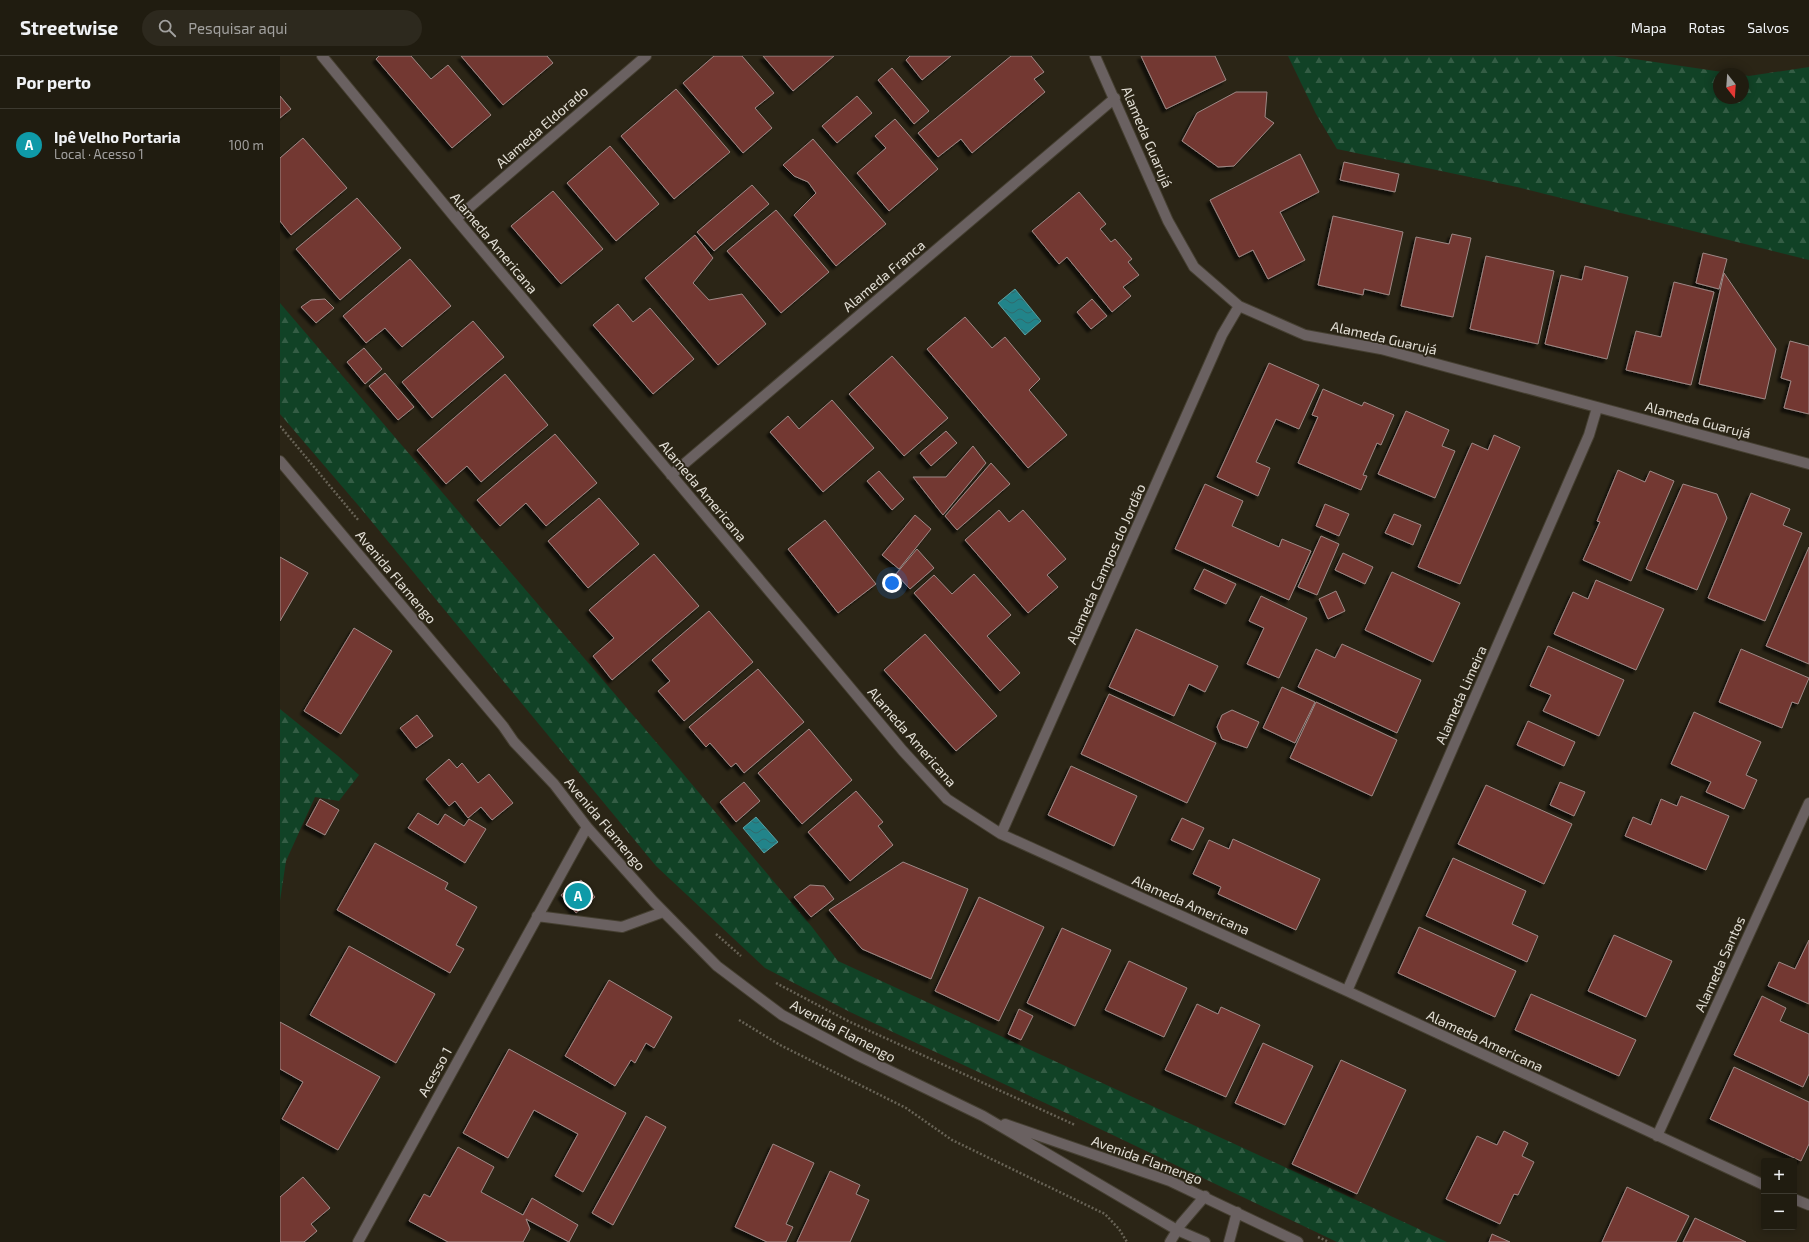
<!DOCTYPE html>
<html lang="pt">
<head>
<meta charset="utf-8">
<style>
	body { margin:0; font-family:"Exo 2",sans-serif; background:#2d291e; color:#f1f3f6 }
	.controls { position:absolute; right:12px; bottom:12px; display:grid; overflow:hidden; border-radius:4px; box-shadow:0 2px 10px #0003 }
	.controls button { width:36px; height:36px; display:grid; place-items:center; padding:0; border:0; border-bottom:1px solid #3d3a30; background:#201c10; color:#f1f3f6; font:20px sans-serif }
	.compass { position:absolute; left:1433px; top:12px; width:36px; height:36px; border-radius:50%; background:#201c10; box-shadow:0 2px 10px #0003; rotate:163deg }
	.you { position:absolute; left:612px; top:527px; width:14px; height:14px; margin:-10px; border:3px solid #fff; border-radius:50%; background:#1a73e8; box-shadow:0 0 0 6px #1a73e833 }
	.badge { display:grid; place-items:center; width:26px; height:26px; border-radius:50%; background:#0b8043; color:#fff; font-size:13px; font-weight:700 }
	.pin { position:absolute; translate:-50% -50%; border:2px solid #fff; box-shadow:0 1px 4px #0006 }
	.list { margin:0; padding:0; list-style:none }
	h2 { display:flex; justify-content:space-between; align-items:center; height:52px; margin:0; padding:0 16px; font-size:17px }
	h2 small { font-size:13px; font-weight:400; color:#a2a19f }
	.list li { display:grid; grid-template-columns:26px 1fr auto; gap:12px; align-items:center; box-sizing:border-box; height:72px; padding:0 16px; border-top:1px solid #3d3a30 }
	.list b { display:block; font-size:15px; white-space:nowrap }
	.list p { margin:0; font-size:13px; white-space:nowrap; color:#a2a19f }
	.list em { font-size:13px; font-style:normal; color:#a2a19f }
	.icon { flex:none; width:22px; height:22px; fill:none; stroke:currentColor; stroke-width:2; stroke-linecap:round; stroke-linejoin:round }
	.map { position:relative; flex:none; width:1529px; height:1186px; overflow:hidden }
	header { display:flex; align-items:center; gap:24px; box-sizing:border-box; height:56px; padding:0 20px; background:#201c10; border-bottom:1px solid #3d3a30 }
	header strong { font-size:19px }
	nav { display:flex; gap:22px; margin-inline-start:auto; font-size:14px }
	.search { width:280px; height:36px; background:#2d291e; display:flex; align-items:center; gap:10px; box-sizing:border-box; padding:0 14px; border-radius:22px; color:#a2a19f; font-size:15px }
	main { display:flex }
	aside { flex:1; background:#201c10 }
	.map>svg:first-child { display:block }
	.forest { fill:url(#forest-firs) }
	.water { fill:url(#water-waves); stroke:#5c9fa1 }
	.building { fill:#733732; stroke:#9e8986; filter:url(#shadow) }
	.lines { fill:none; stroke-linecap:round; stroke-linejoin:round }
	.minor-casing { stroke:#453f31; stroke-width:12 }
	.path { stroke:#686356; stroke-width:2.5; stroke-dasharray:2 2; stroke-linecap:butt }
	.minor { stroke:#6a6161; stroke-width:10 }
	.labels { text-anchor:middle; stroke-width:3.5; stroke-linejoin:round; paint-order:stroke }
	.street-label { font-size:14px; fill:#e3dfd6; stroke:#2b2516 }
</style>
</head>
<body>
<header>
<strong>Streetwise</strong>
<div class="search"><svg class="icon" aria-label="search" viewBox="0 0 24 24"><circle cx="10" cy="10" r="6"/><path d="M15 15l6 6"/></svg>Pesquisar aqui</div>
<nav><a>Mapa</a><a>Rotas</a><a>Salvos</a></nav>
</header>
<main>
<aside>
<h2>Por perto<small></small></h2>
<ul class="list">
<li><span class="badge" style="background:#0f9aa8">A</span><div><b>Ipê Velho Portaria</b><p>Local · Acesso 1</p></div><em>100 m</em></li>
</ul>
</aside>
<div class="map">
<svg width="1529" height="1186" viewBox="0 0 1529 1186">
	<defs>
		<pattern id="forest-firs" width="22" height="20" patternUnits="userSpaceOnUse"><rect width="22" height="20" fill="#114226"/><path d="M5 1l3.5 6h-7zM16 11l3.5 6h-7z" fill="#345d45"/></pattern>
		<pattern id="water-waves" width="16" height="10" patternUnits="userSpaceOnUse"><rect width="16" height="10" fill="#22848a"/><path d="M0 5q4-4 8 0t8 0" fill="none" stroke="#306a6c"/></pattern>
		<filter id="shadow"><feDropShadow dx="-3.5" dy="3.5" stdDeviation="1" flood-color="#0009"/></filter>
	</defs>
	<rect width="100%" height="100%" fill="#2b2516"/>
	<path class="forest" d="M1008 0H1334L1456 18H1439V42H1463V19L1469 20 1529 11V204L1237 131 1057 93 1036 58Z
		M0 247 394 707 532 871 558 905 1167 1186H1057L795 1061 570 956 485 912 376 810 78 449 0 358Z
		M0 653 58 700 79 719 59 745 35 741 6 805 0 845Z"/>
	<path class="water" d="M735 233 761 265 745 279 718 247Z
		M476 761 498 786 484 797 463 772Z"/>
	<path class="building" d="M99 0H131L151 23 168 9 211 59 172 92 96 3Z
		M181 0H267L273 7 223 49Z
		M434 0H462L494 37 475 52 492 72 463 97 403 27Z
		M483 0H554L513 35Z
		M630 0H671L642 24 626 4Z
		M731 0H751L764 16 754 23 765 36 692 97 681 83 658 101 638 77Z
		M861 0H935L946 24 886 53Z
		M612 12 649 55 634 68 598 24Z
		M396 33 450 96 394 143 341 80Z
		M956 36H987L985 61 994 67 954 110 938 111 902 85 917 57Z
		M0 40 11 53 0 62Z
		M577 40 592 57 557 87 542 70Z
		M615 63 658 113 609 155 577 117 606 92 595 80Z
		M23 82 67 132 11 179 0 165V102Z
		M533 83 606 168 556 210 514 159 536 137 528 126 514 120 503 109Z
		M330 90 379 148 336 185 287 127Z
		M1020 98 1039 136 1000 156 1025 204 988 223 973 194 959 201 930 144Z
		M1064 106 1119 118 1115 136 1060 124Z
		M472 129 489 148 434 195 417 176Z
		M273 135 323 193 281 228 231 170Z
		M799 136 826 168 820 173 831 186 835 183 852 203 848 206 859 219 843 231 851 240 832 256 787 201 779 208 752 175Z
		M77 142 121 192 60 244 16 193Z
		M496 154 549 216 501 257 447 195Z
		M1053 160 1123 176 1109 239 1084 233 1083 239 1038 229Z
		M1172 178 1191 182 1173 261 1121 250 1136 181 1169 188Z
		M415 179 433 202 413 227 429 244 462 238 486 268 438 309 365 222Z
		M1423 197 1447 203 1439 233 1416 227Z
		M1206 200 1274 215 1258 288 1190 273Z
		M130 203 171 250 122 291 105 272 86 287 63 260Z
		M1305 210 1348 221 1327 303 1265 288 1281 219 1302 224Z
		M1444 217 1496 293 1485 343 1419 328Z
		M1394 226 1434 236 1411 329 1346 314 1356 275 1381 281Z
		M45 243 54 252 36 267 21 251 31 244Z
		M812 243 827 260 811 273 797 256Z
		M338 248 353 266 370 252 414 303 373 338 313 269Z
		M685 261 712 292 725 281 760 323 749 334 787 379 748 412 647 293Z
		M193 265 224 301 152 362 122 326Z
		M1510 285 1529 290V358L1504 352 1511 325 1501 322Z
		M84 292 102 313 85 328 67 306Z
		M612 300 668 362 624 400 569 338Z
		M989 307 1039 329 1019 373 996 363 976 406 990 412 978 440 937 421Z
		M105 317 134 351 118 364 89 330Z
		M225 318 268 369 201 426 187 410 166 428 137 394Z
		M1043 333 1082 350 1084 346 1114 359 1101 389 1097 387 1083 419 1087 420 1081 434 1018 407 1038 361 1032 359Z
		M552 344 594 392 543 436 490 376 508 360 519 373Z
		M1126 355 1169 374 1162 390 1175 395 1155 442 1098 418Z
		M666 375 677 387 651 410 640 397Z
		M275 378 317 427 266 470 246 447 220 470 197 444Z
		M1214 379 1240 391 1180 528 1138 511 1192 387 1208 394Z
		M693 390 706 407 663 459 633 421H666Z
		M711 407 730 428 677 474 665 460Z
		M1338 414 1365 426 1370 415 1394 425 1351 525 1303 504 1320 466 1317 465Z
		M599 415 624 443 612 454 587 425Z
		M925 428 963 445 952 470 999 491 1002 483 1031 495 1009 544 895 493Z
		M1403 428 1437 438 1447 462 1417 534 1366 513Z
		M1471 437 1510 453 1503 469 1522 477 1485 565 1428 542Z
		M319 442 359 488 308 532 268 485Z
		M1045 448 1069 458 1059 480 1036 470Z
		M719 454 729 466 743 454 786 503 767 519 778 531 748 557 685 484Z
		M1114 458 1141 469 1133 489 1105 477Z
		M635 459 651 473 619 513 602 499Z
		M545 464 596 528 558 557 508 493Z
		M1041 480 1059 488 1037 539 1018 531Z
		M1529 491V608L1486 590Z
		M637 493 654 512 630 533 616 518Z
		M1063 497 1093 511 1085 528 1055 514Z
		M374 498 419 550 332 624 313 600 334 582 309 554Z
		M0 501 28 517 0 565Z
		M924 513 956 528 946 548 914 533Z
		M1112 516 1180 547 1153 606 1085 574Z
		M694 518 731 559 707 580 740 617 720 635 634 537 654 519 672 538Z
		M1316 524 1384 553 1356 614 1274 578 1293 536 1308 543Z
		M1056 535 1065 555 1048 563 1039 543Z
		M981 540 1027 562 999 622 967 608 984 572 969 565Z
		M429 555 473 606 404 665 378 635 390 625 372 604Z
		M74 572 112 595 61 678 24 655Z
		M856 573 938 610 925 636 909 628 894 660 829 631Z
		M645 578 717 660 676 695 604 614Z
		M1062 588 1141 624 1117 677 1018 631 1036 593 1055 602Z
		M1268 590 1344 624 1319 680 1263 655 1271 639 1250 630Z
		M1461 593 1529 622 1518 648 1512 646 1502 672 1439 646Z
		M478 613 524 666 464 717 456 707 451 711 430 687 426 691 409 671Z
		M1002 631 1035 646 1015 687 983 672Z
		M829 638 936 687 907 747 801 698Z
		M1036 646 1117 684 1092 740 1010 702Z
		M952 654 979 666 967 692 942 683 937 671 942 659Z
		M1414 656 1481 686 1466 719 1477 724 1464 753 1426 736 1431 726 1391 708Z
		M137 659 153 680 136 692 120 672Z
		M1248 665 1295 686 1284 710 1237 689Z
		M529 673 572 724 522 768 478 717Z
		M169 703 177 712 182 707 198 727 209 718 233 747 212 764 201 751 188 762 175 745 169 750 146 723Z
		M791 710 857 740 834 790 768 759Z
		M464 726 480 745 456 766 440 746Z
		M1280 726 1305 736 1294 760 1270 749Z
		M1206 729 1292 768 1264 828 1178 788Z
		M576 735 603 766 598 770 613 789 570 825 528 776Z
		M1401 740 1449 760 1426 814 1345 780 1353 761 1371 769 1381 743 1397 750Z
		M40 743 59 754 45 779 26 769Z
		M138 757 158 769 165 758 184 770 189 763 206 773 185 807 128 772Z
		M902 762 924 772 913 794 891 784Z
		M953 783 1040 823 1016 874 938 838 941 831 913 818 929 784 949 793Z
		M95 787 168 827 165 833 197 851 176 889 184 893 170 917 57 854Z
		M1173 802 1246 835 1232 868 1258 880 1247 906 1146 860Z
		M623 806 688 833 651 923 582 893 549 854Z
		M301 824 315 841 296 857 281 839Z
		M530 829 544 830 554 843 531 861 514 841Z
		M699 841 764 871 719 965 655 935Z
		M1139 871 1236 915 1215 961 1118 917Z
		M782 872 831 894 795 970 747 947Z
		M1334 879 1392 905 1366 961 1308 935Z
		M1529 884V948L1488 930 1499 906 1515 913Z
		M69 890 155 938 116 1007 30 959Z
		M849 905 907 932 884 981 825 954Z
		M329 924 392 961 374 992 366 987 355 1007 351 1004 335 1030 285 1000Z
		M1251 938 1356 984 1339 1020 1235 974Z
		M1482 940 1506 952 1500 965 1529 978V1018L1523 1031 1454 999Z
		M917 948 938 958 941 951 980 969 946 1041 885 1014Z
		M739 953 753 960 741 984 728 978Z
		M0 966 100 1021 58 1094 2 1063 23 1026 0 1013Z
		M983 987 1033 1010 1005 1069 955 1047Z
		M229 993 346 1057 303 1136 275 1120 298 1078 254 1054 228 1102 183 1077Z
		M1061 1004 1126 1034 1077 1138 1012 1108Z
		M1454 1011 1529 1046V1088L1521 1105 1430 1063Z
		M366 1060 386 1071 333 1169 312 1157Z
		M1224 1075 1248 1087 1242 1100 1254 1106 1238 1139 1234 1138 1220 1168 1166 1143 1197 1080 1217 1089Z
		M493 1088 534 1107 506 1168 513 1171 506 1186H487L455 1171Z
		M178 1091 214 1111 201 1136 243 1159 252 1142 298 1169 289 1186 246 1163 250 1173 243 1186H168L129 1165 144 1138 150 1141Z
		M550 1115 580 1129 576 1138 589 1144 570 1186H517Z
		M23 1121 50 1152 31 1168 37 1175 24 1186H0V1141Z
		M1347 1131 1409 1160 1396 1186H1322Z
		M1415 1162 1466 1186H1403Z
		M1212 1178 1230 1186H1209Z"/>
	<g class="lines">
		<defs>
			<path id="minor" d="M42 0 176 163 522 574 623 695 667 743 721 778 1067 935 1484 1129
				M815 0 888 165 914 211 959 250 1025 279 1101 293 1529 408
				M176 163 366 0
				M0 405 223 670 234 686 274 728 307 771 374 846 437 910 502 959 577 999 703 1060 897 1174 925 1186
				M391 419 835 42
				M721 778 942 279 959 250
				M257 860 342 871 383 856
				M1067 935 1309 379 1317 352
				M725 1068 890 1125 1018 1186
				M1377 1080 1529 747
				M1514 1143 1529 1149
				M78 1186 307 771
				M890 1186 901 1168 925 1140
				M949 1186 957 1156"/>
		</defs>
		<use href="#minor" class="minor-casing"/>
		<path class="path" d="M0 370 79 465
			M436 878 461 900
			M496 927 568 965 795 1069
			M459 964 500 989 626 1052 672 1084 825 1158 839 1173 847 1186
			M1038 1181 1049 1186"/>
		<use href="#minor" class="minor"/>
	</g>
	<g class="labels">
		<g class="street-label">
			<text transform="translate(262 71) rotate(-41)" y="5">Alameda Eldorado</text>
			<text transform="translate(867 81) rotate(67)" y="5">Alameda Guarujá</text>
			<text transform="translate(214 187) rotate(50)" y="5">Alameda Americana</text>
			<text transform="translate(604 220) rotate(-40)" y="5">Alameda Franca</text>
			<text transform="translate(1104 282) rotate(13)" y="5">Alameda Guarujá</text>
			<text transform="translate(1418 364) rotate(15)" y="5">Alameda Guarujá</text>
			<text transform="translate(423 435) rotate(50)" y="5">Alameda Americana</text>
			<text transform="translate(826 508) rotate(-66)" y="5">Alameda Campos do Jordão</text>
			<text transform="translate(116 521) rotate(50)" y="5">Avenida Flamengo</text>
			<text transform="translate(1181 639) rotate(-66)" y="5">Alameda Limeira</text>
			<text transform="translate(632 681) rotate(49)" y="5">Alameda Americana</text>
			<text transform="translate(325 768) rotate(50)" y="5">Avenida Flamengo</text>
			<text transform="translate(911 849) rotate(24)" y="5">Alameda Americana</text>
			<text transform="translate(1440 908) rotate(-66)" y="5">Alameda Santos</text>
			<text transform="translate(563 975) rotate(28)" y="5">Avenida Flamengo</text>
			<text transform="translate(1205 985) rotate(25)" y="5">Alameda Americana</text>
			<text transform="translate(155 1016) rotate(-61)" y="5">Acesso 1</text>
			<text transform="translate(867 1104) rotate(20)" y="5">Avenida Flamengo</text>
		</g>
	</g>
</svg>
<div class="controls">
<button>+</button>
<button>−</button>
</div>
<svg class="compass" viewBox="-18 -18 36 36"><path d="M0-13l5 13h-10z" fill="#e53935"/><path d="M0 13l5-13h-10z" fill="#a2a19f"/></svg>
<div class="you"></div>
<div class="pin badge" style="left:298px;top:840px;background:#0f9aa8">A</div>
</div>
</main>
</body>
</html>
